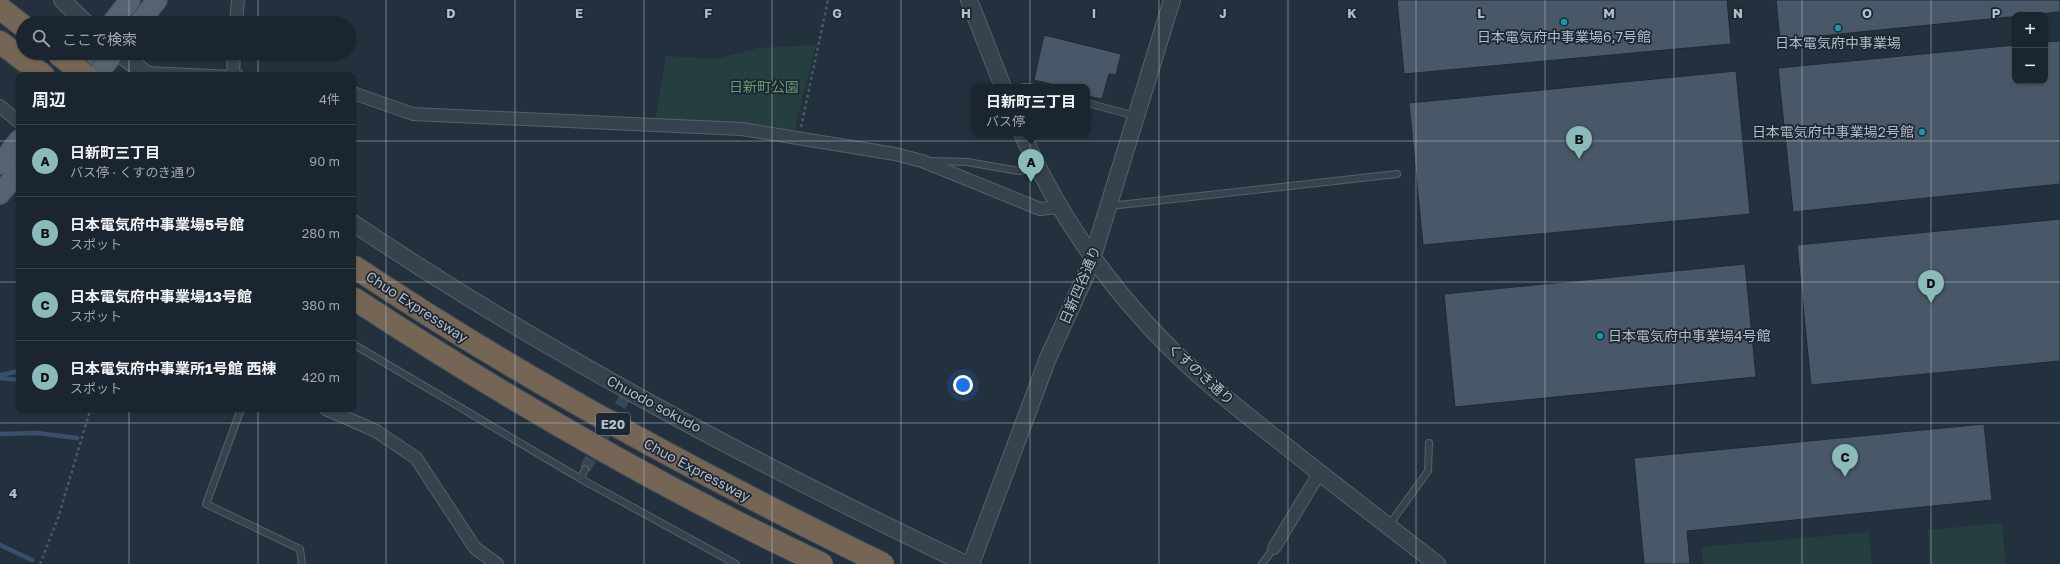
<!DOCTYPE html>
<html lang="ja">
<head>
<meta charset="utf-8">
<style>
	body { margin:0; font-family:"Golos Text","Noto Sans JP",sans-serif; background:#232d37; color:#f1f3f6 }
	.controls { position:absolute; right:12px; top:12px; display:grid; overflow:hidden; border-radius:8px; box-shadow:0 1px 3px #0004 }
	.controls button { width:36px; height:36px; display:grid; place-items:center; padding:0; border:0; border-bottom:1px solid #38424b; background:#1a252f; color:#f1f3f6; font:20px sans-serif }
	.you { position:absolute; left:963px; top:385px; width:14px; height:14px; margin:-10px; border:3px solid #fff; border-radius:50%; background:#1a73e8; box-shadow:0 0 0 6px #1a73e833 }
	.badge { display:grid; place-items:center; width:26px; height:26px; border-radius:50%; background:#8bbbb9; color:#111; font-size:13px; font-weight:700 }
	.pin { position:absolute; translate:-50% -33px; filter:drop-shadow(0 1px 2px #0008) }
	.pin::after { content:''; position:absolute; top:21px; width:14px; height:12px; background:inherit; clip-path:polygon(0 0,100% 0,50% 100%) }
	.popup { position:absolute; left:972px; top:84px; width:118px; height:52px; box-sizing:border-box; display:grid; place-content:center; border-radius:8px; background:#1a252f; filter:drop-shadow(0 1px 3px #0005); font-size:13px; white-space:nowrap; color:#9fa5aa }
	.popup b { font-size:15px; color:#f1f3f6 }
	.popup::after { content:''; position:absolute; left:50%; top:100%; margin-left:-8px; border:8px solid transparent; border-top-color:#1a252f }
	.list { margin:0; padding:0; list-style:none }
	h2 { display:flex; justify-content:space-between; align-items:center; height:52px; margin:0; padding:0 16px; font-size:17px }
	h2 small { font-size:13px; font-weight:400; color:#9fa5aa }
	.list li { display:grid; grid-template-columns:26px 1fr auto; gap:12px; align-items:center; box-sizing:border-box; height:72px; padding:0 16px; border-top:1px solid #38424b }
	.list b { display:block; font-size:15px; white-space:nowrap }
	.list p { margin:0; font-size:13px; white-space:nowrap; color:#9fa5aa }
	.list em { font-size:13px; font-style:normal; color:#9fa5aa }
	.icon { flex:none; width:22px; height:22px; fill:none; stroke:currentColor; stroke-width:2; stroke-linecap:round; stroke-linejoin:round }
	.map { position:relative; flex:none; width:2060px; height:564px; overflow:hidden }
	.search { position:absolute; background:#1a252f; box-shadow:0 1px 3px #0004; left:16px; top:16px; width:340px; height:44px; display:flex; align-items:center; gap:10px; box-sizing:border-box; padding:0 14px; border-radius:22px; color:#9fa5aa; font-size:15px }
	.panel { position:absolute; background:#1a252f; box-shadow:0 1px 3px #0004; left:16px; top:72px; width:340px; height:340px; border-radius:8px }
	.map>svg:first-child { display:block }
	.green { fill:#253e40 }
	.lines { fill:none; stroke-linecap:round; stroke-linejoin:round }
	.stream { stroke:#385069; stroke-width:4.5 }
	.building { fill:#495868; stroke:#1e2935 }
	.minor-tunnel { stroke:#394654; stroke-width:12; stroke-dasharray:12 6; stroke-linecap:butt }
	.service-casing { stroke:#55606c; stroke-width:8 }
	.minor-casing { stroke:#55606c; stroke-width:14 }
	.tertiary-casing { stroke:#55606c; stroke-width:18 }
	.primary-casing { stroke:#434e5a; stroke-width:22 }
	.motorway-casing { stroke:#424d59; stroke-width:24 }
	.path { stroke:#435b5d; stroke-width:2.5; stroke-dasharray:3 3; stroke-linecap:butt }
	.service { stroke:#37424e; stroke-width:6 }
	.minor { stroke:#37424e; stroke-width:12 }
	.tertiary { stroke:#37424e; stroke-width:16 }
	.primary { stroke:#55626f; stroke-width:20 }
	.motorway { stroke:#756554; stroke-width:22 }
	.motorway-bridge-casing { stroke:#424d59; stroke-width:24; stroke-linecap:butt }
	.motorway-bridge { stroke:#756554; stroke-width:22 }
	.grid { fill:none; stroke:#b3bdca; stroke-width:1; stroke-opacity:0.55 }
	.culture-dot { fill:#0f9aa8; stroke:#1c2733; stroke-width:1.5 }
	.labels { text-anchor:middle; stroke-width:3.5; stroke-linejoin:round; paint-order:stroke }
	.shield { fill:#1c2733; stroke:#86909d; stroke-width:1 }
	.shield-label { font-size:13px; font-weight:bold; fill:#b3bdca }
	.poi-label { font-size:14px; fill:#b3bdca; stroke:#1c2733 }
	.park-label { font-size:14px; fill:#699b71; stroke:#1c2733 }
	.street-label { font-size:14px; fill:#b3bdca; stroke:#1c2733 }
	.grid-label { font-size:13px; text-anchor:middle; font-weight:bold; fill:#b3bdca; stroke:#1c2733; stroke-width:3.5; stroke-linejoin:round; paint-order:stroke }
</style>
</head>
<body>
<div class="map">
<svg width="2060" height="564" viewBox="0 0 2060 564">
	<rect width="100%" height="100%" fill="#23313f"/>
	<path class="green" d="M816 45 794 131 656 118 666 56 715 59 758 48Z
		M2002 523 2006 564H1930L1928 530Z
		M1869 532 1872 564H1703L1701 547Z"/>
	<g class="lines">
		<path class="stream" d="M0 375 19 371
			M0 378 19 380
			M0 434 38 433 77 438
			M0 545 32 560"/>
	</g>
	<path class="building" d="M1397 0H1727L1731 44 1404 74Z
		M1776 0H2060V12L1780 40Z
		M1044 35 1121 54 1116 75 1109 74 1102 99 1087 96V87H1063L1034 80Z
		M2060 41V184L1793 212 1778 68 2015 45V81H2045V42Z
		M1736 71 1750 214 1423 245 1409 103Z
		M2060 219V361L1811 385 1797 245Z
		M1745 264 1756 377 1455 407 1444 294Z
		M1984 424 1992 500 1687 531 1690 564H1644L1634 458Z"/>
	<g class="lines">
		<path class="minor-tunnel" d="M585 469 628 392"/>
		<defs>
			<path id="service" d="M147 70 233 74
				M1023 87H1030
				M1087 103 1136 116
				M931 161 967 162 1019 171 1037 168
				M1110 206 1397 174
				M353 344 581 479 585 469
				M241 409 206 504 300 549 302 564
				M581 479 736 564
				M1389 525 1428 471 1429 443
				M1262 564 1274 548"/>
			<path id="minor" d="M236 23 238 0
				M234 53 233 74 237 75
				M353 93 413 114 742 129 895 154 922 161 1040 209 1058 207
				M0 106 19 122
				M326 409 376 431 416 458 475 548 497 564
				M1274 548 1320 472"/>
			<path id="tertiary" d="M62 0 86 23
				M969 0 1003 87
				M118 53 148 75
				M1022 133C1062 225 1125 310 1201 377 1235 407 1271 434 1307 463 1351 497 1394 531 1437 564
				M353 223C547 354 755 463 966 564
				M971 564 1048 358 1086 275 1093 256 1172 0"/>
			<path id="primary" d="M112 23 130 0
				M139 23 157 0
				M71 75 88 53
				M97 75 114 53
				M0 164 19 140
				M0 194 19 171"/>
			<path id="motorway" d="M0 8 23 26
				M0 42 43 75"/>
		</defs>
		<use href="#service" class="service-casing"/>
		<use href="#minor" class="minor-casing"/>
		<use href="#tertiary" class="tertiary-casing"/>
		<use href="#primary" class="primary-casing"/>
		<use href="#motorway" class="motorway-casing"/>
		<path class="path" d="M801 127 828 0
			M40 564 58 518 89 414 93 409"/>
		<use href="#service" class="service"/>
		<use href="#minor" class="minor"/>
		<use href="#tertiary" class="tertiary"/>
		<use href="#primary" class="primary"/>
		<use href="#motorway" class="motorway"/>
		<defs>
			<path id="motorway-bridge" d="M58 54 85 75
				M353 266C522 379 700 475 883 564
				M353 298C504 397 659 487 822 564"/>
		</defs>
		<use href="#motorway-bridge" class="motorway-bridge-casing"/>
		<use href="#motorway-bridge" class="motorway-bridge"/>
	</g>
	<path class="grid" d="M129 0V23M258 0V23M386 0V564M515 0V564M644 0V564M772 0V564M901 0V564M1030 0V564M1159 0V564M1288 0V564M1416 0V564M1545 0V564M1674 0V564M1802 0V564M1931 0V564M129 53V75M258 53V75M0 141H19M353 141H2060M0 282H19M353 282H2060M129 409V564M258 409V564M0 423H2060"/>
	<g class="culture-dot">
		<circle cx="1564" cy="22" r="4"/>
		<circle cx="1838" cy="28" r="4"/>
		<circle cx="1922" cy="132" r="4"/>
		<circle cx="1600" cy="336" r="4"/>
	</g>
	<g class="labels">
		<rect class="shield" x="596" y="413" width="34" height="22" rx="3"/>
		<g class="shield-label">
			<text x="613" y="429">E20</text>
		</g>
		<g class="poi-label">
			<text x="1564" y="42">日本電気府中事業場6,7号館</text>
			<text x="1838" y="48">日本電気府中事業場</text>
			<text x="1914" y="137" text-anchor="end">日本電気府中事業場2号館</text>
			<text x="1608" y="341" text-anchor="start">日本電気府中事業場4号館</text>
		</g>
		<g class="park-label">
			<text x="764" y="92">日新町公園</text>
		</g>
		<g class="street-label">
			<text transform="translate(1080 285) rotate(-67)" y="5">日新四谷通り</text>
			<text transform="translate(417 307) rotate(33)" y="5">Chuo Expressway</text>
			<text transform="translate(1201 374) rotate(42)" y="5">くすのき通り</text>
			<text transform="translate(654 404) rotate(28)" y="5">Chuodo sokudo</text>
			<text transform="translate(697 470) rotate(28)" y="5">Chuo Expressway</text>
		</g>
	</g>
	<g class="grid-label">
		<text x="451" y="18">D</text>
		<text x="579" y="18">E</text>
		<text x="708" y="18">F</text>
		<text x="837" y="18">G</text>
		<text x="966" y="18">H</text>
		<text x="1094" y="18">I</text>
		<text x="1223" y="18">J</text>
		<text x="1352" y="18">K</text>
		<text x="1481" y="18">L</text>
		<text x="1609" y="18">M</text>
		<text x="1738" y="18">N</text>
		<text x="1867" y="18">O</text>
		<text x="1996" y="18">P</text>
		<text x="13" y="498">4</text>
	</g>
</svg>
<div class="controls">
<button>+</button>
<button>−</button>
</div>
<div class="you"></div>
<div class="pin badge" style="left:1031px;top:182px">A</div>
<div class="popup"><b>日新町三丁目</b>バス停</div>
<div class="pin badge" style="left:1579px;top:159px">B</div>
<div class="pin badge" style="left:1845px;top:477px">C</div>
<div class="pin badge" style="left:1931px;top:303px">D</div>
<div class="search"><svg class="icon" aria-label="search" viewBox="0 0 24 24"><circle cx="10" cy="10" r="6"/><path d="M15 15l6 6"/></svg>ここで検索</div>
<section class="panel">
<h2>周辺<small>4件</small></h2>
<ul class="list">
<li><span class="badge">A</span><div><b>日新町三丁目</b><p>バス停 · くすのき通り</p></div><em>90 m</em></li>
<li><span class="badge">B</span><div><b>日本電気府中事業場5号館</b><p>スポット</p></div><em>280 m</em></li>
<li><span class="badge">C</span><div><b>日本電気府中事業場13号館</b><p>スポット</p></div><em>380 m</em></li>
<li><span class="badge">D</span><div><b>日本電気府中事業所1号館 西棟</b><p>スポット</p></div><em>420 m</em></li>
</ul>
</section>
</div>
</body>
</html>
